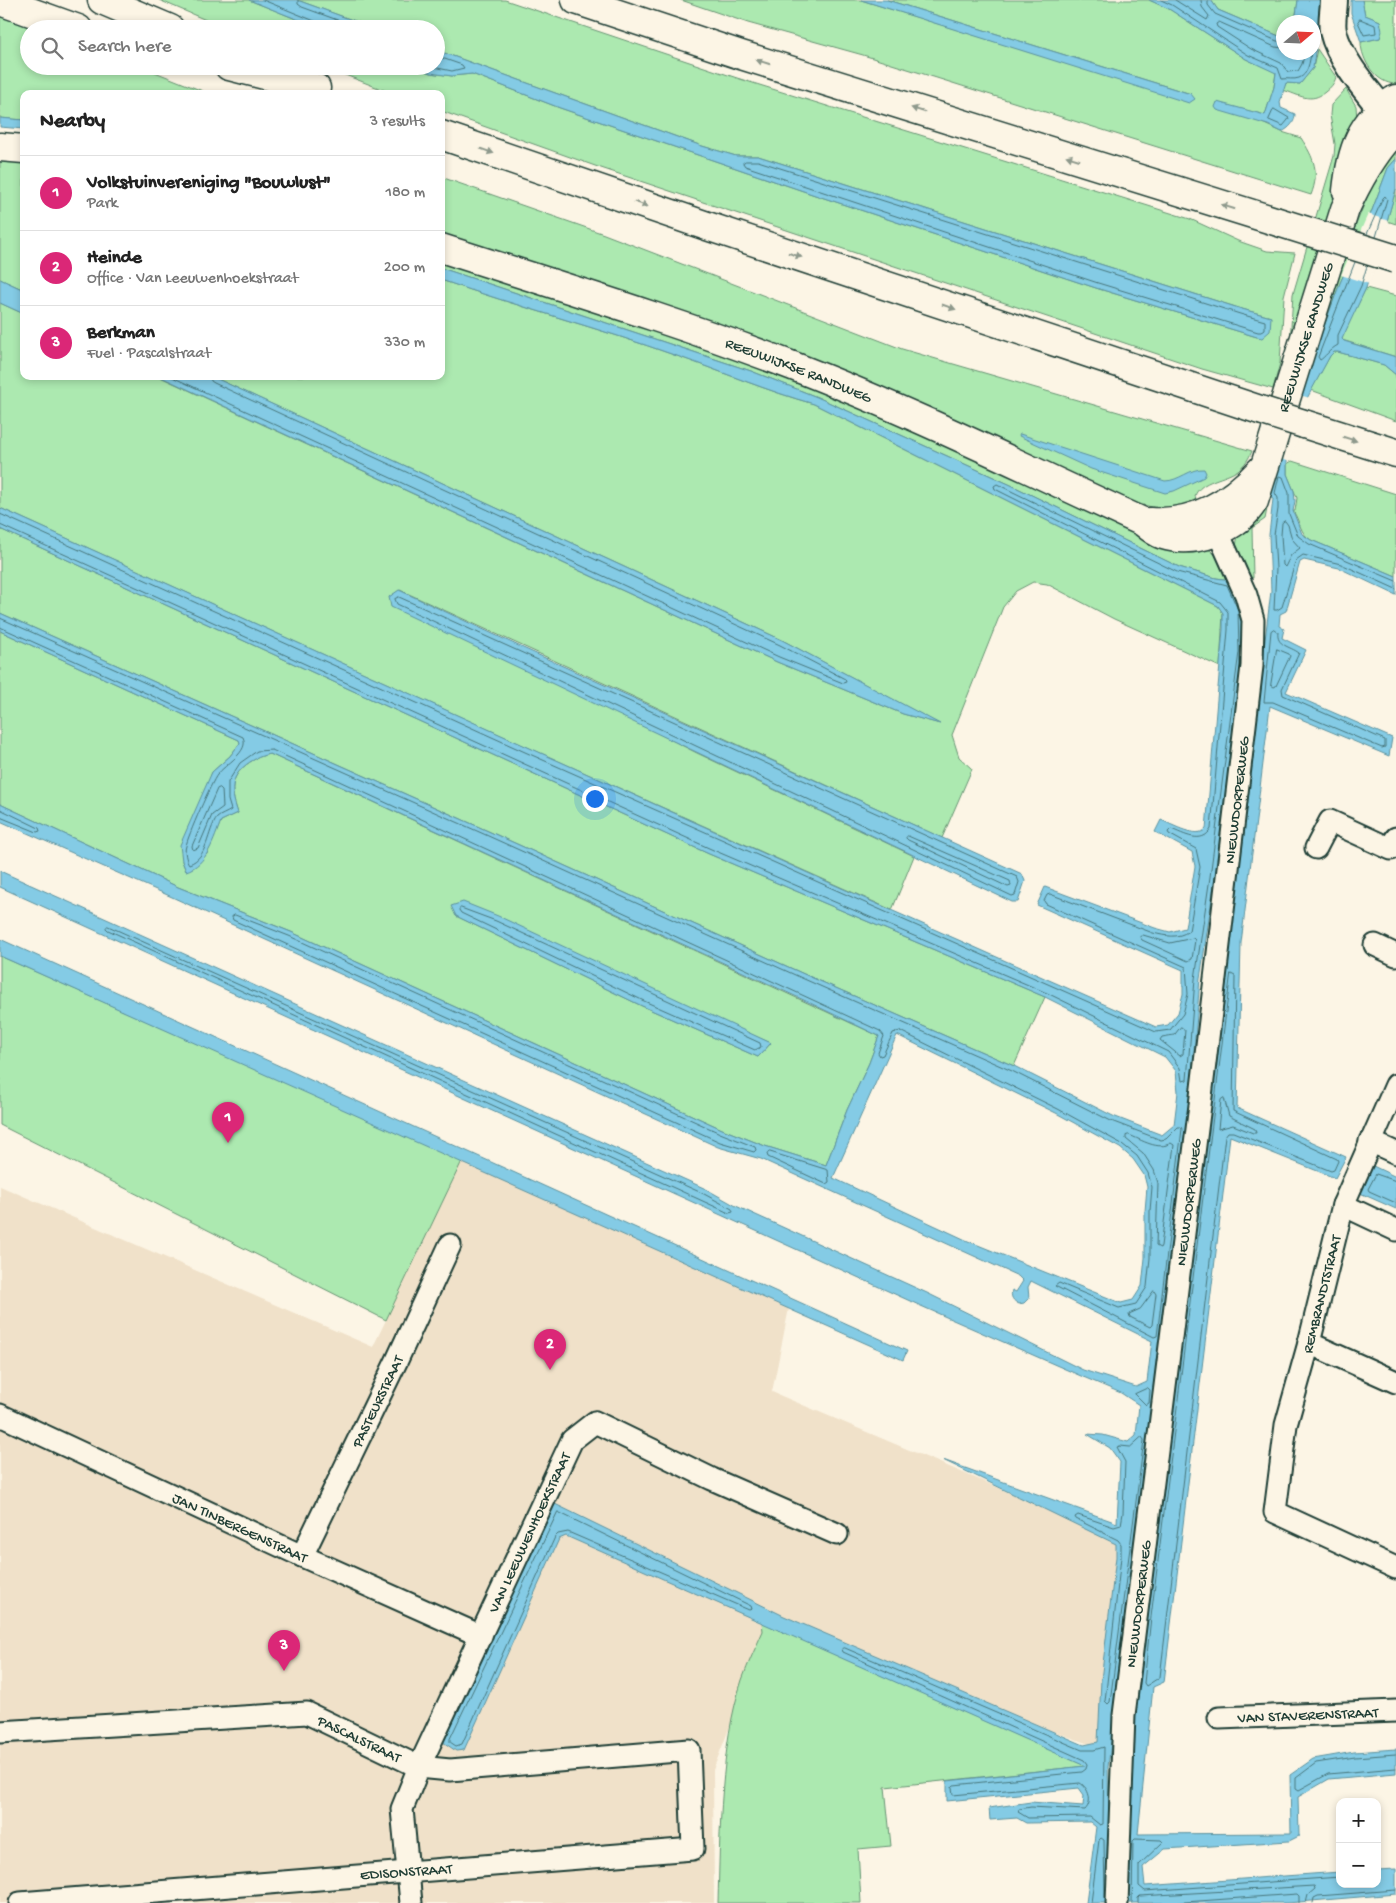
<!DOCTYPE html>
<html lang="en">
<head>
<meta charset="utf-8">
<style>
	body { margin:0; font-family:"Gochi Hand",sans-serif; background:#f2f2f2; color:#222 }
	.controls { position:absolute; right:15px; bottom:15px; display:grid; overflow:hidden; border-radius:10px; box-shadow:0 2px 8px #0003 }
	.controls button { width:45px; height:45px; display:grid; place-items:center; padding:0; border:0; border-bottom:1px solid #e0e0e0; background:#fff; color:#222; font:25px sans-serif }
	.compass { position:absolute; left:1276px; top:15px; width:45px; height:45px; border-radius:50%; background:#fff; box-shadow:0 2px 8px #0003; rotate:71deg }
	.you { position:absolute; left:594px; top:798px; width:18px; height:18px; margin:-12px; border:4px solid #fff; border-radius:50%; background:#1a73e8; box-shadow:0 0 0 8px #1a73e833 }
	.badge { display:grid; place-items:center; width:32px; height:32px; border-radius:50%; background:#db2777; color:#fff; font-size:16px; font-weight:700 }
	.pin { position:absolute; translate:-50% -41px; filter:drop-shadow(0 1px 2px #0008) }
	.pin::after { content:''; position:absolute; top:26px; width:18px; height:15px; background:inherit; clip-path:polygon(0 0,100% 0,50% 100%) }
	.list { margin:0; padding:0; list-style:none }
	h2 { display:flex; justify-content:space-between; align-items:center; height:65px; margin:0; padding:0 20px; font-size:21px }
	h2 small { font-size:16px; font-weight:400; color:#767676 }
	.list li { display:grid; grid-template-columns:32px 1fr auto; gap:15px; align-items:center; box-sizing:border-box; height:75px; padding:0 20px; border-top:1px solid #e0e0e0 }
	.list b { display:block; font-size:19px; white-space:nowrap }
	.list p { margin:0; font-size:16px; white-space:nowrap; color:#767676 }
	.list em { font-size:16px; font-style:normal; color:#767676 }
	.icon { flex:none; width:28px; height:28px; fill:none; stroke:currentColor; stroke-width:2; stroke-linecap:round; stroke-linejoin:round }
	.map { position:relative; flex:none; width:1396px; height:1903px; overflow:hidden }
	.search { position:absolute; background:#fff; box-shadow:0 2px 8px #0003; left:20px; top:20px; width:425px; height:55px; display:flex; align-items:center; gap:12px; box-sizing:border-box; padding:0 18px; border-radius:28px; color:#767676; font-size:19px }
	.panel { position:absolute; background:#fff; box-shadow:0 2px 8px #0003; left:20px; top:90px; width:425px; height:290px; border-radius:10px }
	.map>svg:first-child { display:block }
	.built { fill:#f0e1c9 }
	.green { fill:#ace9b0; stroke:#669372; fill-rule:evenodd }
	.water { fill:#84cbe5; stroke:#5c929e; fill-rule:evenodd }
	.pier { fill:#fcf5e5 }
	.lines { fill:none; stroke-linecap:round; stroke-linejoin:round }
	.shore { stroke:#47767b; stroke-width:1 }
	.minor-casing { stroke:#1f3d34; stroke-width:25 }
	.tertiary-casing { stroke:#1f3d34; stroke-width:30 }
	.secondary-casing { stroke:#1f3d34; stroke-width:31 }
	.motorway-casing { stroke:#1f3d34; stroke-width:31 }
	.minor { stroke:#fcf5e5; stroke-width:21 }
	.tertiary { stroke:#fcf5e5; stroke-width:26 }
	.secondary { stroke:#fcf5e5; stroke-width:28 }
	.motorway { stroke:#fcf5e5; stroke-width:28 }
	.motorway-bridge-casing { stroke:#1f3d34; stroke-width:31; stroke-linecap:butt }
	.motorway-bridge { stroke:#fcf5e5; stroke-width:28 }
	.oneway { fill:#8e998c }
	.labels { text-anchor:middle; stroke-width:4; stroke-linejoin:round; paint-order:stroke }
	.street-label { font-size:15px; fill:#1f3d34; stroke:#fcf5e5 }
</style>
</head>
<body>
<div class="map">
<svg width="1396" height="1903" viewBox="0 0 1396 1903">
	<rect width="100%" height="100%" fill="#fcf5e5"/>
	<filter id="ink" filterUnits="userSpaceOnUse"><feTurbulence type="fractalNoise" baseFrequency=".02" numOctaves="2"/><feDisplacementMap in="SourceGraphic" scale="10" xChannelSelector="R" yChannelSelector="G"/><feConvolveMatrix kernelMatrix="1 2 1 2 8 2 1 2 1" color-interpolation-filters="sRGB"/></filter>
	<g filter="url(#ink)">
		<path class="built" d="M462 1161 789 1308 772 1392 1129 1543 1114 1753 768 1629 713 1770 714 1903H0V1186L373 1347Z"/>
		<path class="green" d="M159 0H249L321 29H227Z
			M297 0H505L737 78 1190 219 1238 241 1267 251 1295 253 1284 296 1280 363 1273 389 1202 369 1074 326 598 167 441 111V94H394L322 66H415L430 73 452 76 472 74 560 108 815 195 1096 288 1257 337 1271 317 1242 309 758 156H736L702 146 436 50V29H377Z
			M681 0H861L1032 53 1191 94 887 0H1149L1169 9 1246 59 1276 72 1274 87 1265 115 1218 103 1282 132 1301 138C1314 158 1320 172 1311 195L863 55 748 23Z
			M1211 0H1298L1295 22H1284L1283 37 1279 36 1218 10Z
			M1362 0H1396V84C1376 84 1361 60 1361 42L1380 38V21L1365 15Z
			M0 13 42 29H29V66H140L210 94H24V120L0 118Z
			M1317 49 1336 77C1334 84 1331 87 1325 92 1311 104 1299 95 1283 90L1286 83 1300 84 1313 68Z
			M1346 89 1356 106 1357 120 1339 178 1316 272 1289 360 1293 294 1334 156 1335 144 1330 115 1331 105Z
			M1396 140V159L1388 168 1371 213 1340 283 1301 389 1333 282 1367 197Z
			M0 157 24 160V290L0 279Z
			M441 177 604 234 902 349 1252 451C1249 458 1245 465 1238 470 1226 479 1200 480 1195 496L1199 507 1170 511 1125 501 441 237Z
			M1396 189V224L1387 221Z
			M441 258 811 385 1205 546 1223 561 1231 580 1216 578 1179 567 1011 485 817 397 751 371 441 268Z
			M441 280C519 307 599 328 677 356 723 372 767 391 814 404L1218 606 1223 613 1220 667 1114 619 1047 584 1033 582 1016 591 1003 607 952 735 959 757 972 769 942 838 400 590 389 597 697 753 914 856 892 910 527 747 0 508V303L24 314V376H158L777 662 903 714 937 723 782 640 211 376H441Z
			M1366 288 1396 296V357L1342 340V336Z
			M1334 352H1338L1384 365 1396 375V421L1311 390 1330 356Z
			M1292 461 1396 494V576L1311 540C1300 534 1300 521 1293 511H1295L1297 498 1287 474V464Z
			M1273 478 1265 519 1252 528 1253 578 1246 577 1236 547 1238 534Z
			M0 529 709 854 1045 997 1014 1066 806 975 488 831 0 613Z
			M0 631 239 740 240 743 230 756 212 772 182 861 186 871 207 854 221 821 238 813C235 804 232 795 233 786 234 769 256 756 270 754L879 1036 869 1063 847 1110 826 1165 765 1146 722 1129 291 932 178 887 0 804ZM452 906 771 1043 758 1057 642 1006 456 916Z
			M0 956 462 1161 386 1320 0 1125Z
			M762 1622 1086 1766 885 1787 891 1846 858 1849 861 1903H718C720 1833 720 1746 742 1680 748 1663 756 1647 763 1631Z"/>
		<path class="water" d="M249 0H297L377 29H321Z
			M861 0H887L1191 94 1195 99 1189 103Z
			M1149 0H1211L1218 10 1279 36 1283 37 1284 52H1314V22H1295L1298 0H1322L1313 68 1300 84 1286 83 1280 102 1281 108 1295 114C1295 123 1289 128 1282 132L1268 125 1217 110 1215 107 1217 102 1265 115 1274 87 1276 73 1246 59 1169 9Z
			M1351 0H1362L1365 15 1380 21 1382 31 1380 38 1361 42 1351 13Z
			M436 50 702 146 736 156H758L1242 309 1271 317 1270 331 1262 338 1257 337 1096 288 815 195 560 108 472 74 452 76 430 73 415 66H436Z
			M0 118 24 120V129L0 127Z
			M1396 159V189L1387 221 1366 288 1342 339 1344 341 1396 357V375L1384 365 1338 352H1334L1330 356 1304 404 1287 457V474L1294 491 1295 501 1293 511 1302 534 1311 540 1396 576V595L1339 568 1304 560 1300 562 1286 611 1280 614 1279 626 1284 629 1282 638 1306 650 1286 692 1392 738 1389 756 1270 706 1241 943 1237 1108 1346 1157 1335 1178 1230 1136 1164 1682 1153 1687 1138 1834 1291 1833 1290 1775 1313 1759 1354 1752 1396 1749V1773L1329 1779 1298 1797 1299 1836 1289 1841 1165 1849 1143 1867 1145 1886 1340 1872V1884H1377V1870L1396 1869V1894L1287 1903H1128L1126 1898 1130 1770 1146 1617 1271 591 1269 535 1273 499 1269 497 1301 389 1340 283 1371 213 1388 168Z
			M441 268 751 371 817 397 1011 485 1179 567 1216 578 1231 580 1243 609 1244 652 1215 878 1200 979 1188 1122 1108 1767 1110 1903H1086L1096 1827 1090 1822 1026 1823 1017 1818 990 1820 989 1808 1031 1802 1083 1806 1084 1795 1079 1788 947 1801V1781L1085 1766 566 1536 559 1539 464 1750 456 1751 443 1742 555 1504 784 1616 1084 1745 1098 1742 1101 1680 1116 1557V1544L943 1460 1117 1523 1120 1462 1110 1448 1087 1434 1103 1435 1128 1442 1136 1435 1139 1405 1121 1393 1081 1376 921 1306 0 887V871L706 1189 736 1206 927 1293 1083 1370 1136 1387 1147 1382 1152 1341 1031 1281 1028 1287 1029 1298 1024 1303 1019 1304C1013 1301 1010 1297 1012 1290L1016 1292 1023 1281 1018 1276 761 1159 718 1147 172 897 0 821V804L178 887 291 932 722 1129 765 1146 826 1165 847 1110 869 1063 879 1036 808 1002 270 754C256 756 234 769 233 786 232 795 235 804 238 813L221 821C214 839 207 865 186 871L182 861 180 845 212 772 230 756 240 743 239 740 0 631V613L488 831 806 975 1014 1066 1113 1116 1162 1135 1174 1125 1178 1092 1176 1071 1165 1057 1045 997 709 854 0 529V508C385 682 769 858 1156 1027L1168 1025 1178 1013 1183 994V970L1037 905 1045 887 1155 928 1170 932 1185 928 1195 866 1192 852 1155 832 1161 820C1173 825 1197 839 1206 829L1223 629V613L1218 606 814 404C767 391 723 372 677 356 599 328 519 307 441 280ZM897 1035 1056 1113 1120 1148 1133 1159 1144 1175 1147 1187 1145 1211V1258L1142 1286 1133 1300 1121 1303 968 1241 833 1178Z
			M0 279 24 290V314L0 303Z
			M159 376H211L782 640 940 724 903 714 777 662Z
			M1020 434 1165 481C1179 481 1190 468 1204 469L1206 473 1204 477 1174 491 1165 493 1091 469 1019 436Z
			M399 590 523 648 1022 874 1025 881 1018 902H1012L391 607 389 597Z
			M463 902 498 916 771 1043 758 1057 642 1006 456 916 451 906Z
			M0 939 907 1351 903 1360 0 956Z
			M1373 1166 1396 1177V1209L1360 1193Z"/>
		<path class="pier" d="M1368 214 1389 221 1369 284 1341 275Z
			M1296 394 1310 398 1290 462 1276 457Z"/>
		<g class="lines">
			<path class="shore" d="M263 0 317 22 320 25 321 29
				M298 0V4L302 7 362 29
				M1161 0 1172 5 1248 55 1278 68 1282 79C1287 78 1294 80 1299 78 1308 75 1310 61 1311 52
				M1175 0 1207 20 1209 16 1202 7 1201 0
				M1208 0V5L1215 14 1277 41 1284 42
				M1360 19 1375 25 1376 33 1364 35 1358 22Z
				M1284 48 1275 47 1219 22 1216 24 1217 27 1251 49 1281 63 1288 72 1298 71 1302 64 1305 52
				M428 66 452 71 464 68 462 65 436 56
				M1274 109 1289 118 1288 120 1283 126 1269 120Z
				M746 161H758L1240 314 1265 321V329L1261 332H1258L1098 283 745 166 743 163Z
				M1367 234 1383 198 1385 196 1387 199 1376 237
				M1355 262 1318 357 1320 360C1324 358 1330 349 1338 345V335L1361 286 1367 266
				M170 376 779 657 843 683 846 682 845 679 780 645 214 383 211 381 210 376
				M0 514 525 752 1156 1032 1170 1030 1183 1014 1188 994 1186 967 1046 904 1044 901 1047 895 1050 894 1153 933C1166 936 1177 939 1189 931L1200 867 1196 849 1169 834 1168 832 1171 829C1184 834 1202 845 1211 829L1228 630V612L1220 602 995 489 994 486 997 484 1009 490 1177 572 1227 585 1238 610 1239 652 1210 877 1195 979 1187 1080 1182 1081 1180 1068 1168 1052 1047 993 711 849 0 525
				M1285 521 1288 525 1292 539 1300 548 1291 555 1285 567 1283 565 1281 535 1282 523Z
				M1396 581 1309 544 1298 536 1289 514V493L1283 477 1279 476 1275 493 1278 498V509L1274 535 1276 568 1274 610H1277L1282 607 1296 560 1303 555 1341 564 1396 589
				M399 597 1017 877 1019 882 1015 895 1012 896 397 604 395 599Z
				M0 618 486 835 804 979 1012 1071 1111 1121 1161 1140 1166 1139 1178 1127H1181L1182 1129 1157 1336 1154 1337 1055 1286 1059 1283 1119 1308 1136 1304 1147 1287 1150 1258V1211L1152 1187 1148 1173 1137 1156 1122 1144 1058 1109 900 1031 893 1033 883 1055 880 1056 878 1053 884 1036 880 1031 272 750 257 751 240 763 228 782V800L231 810C227 813 220 815 217 818 207 831 208 858 189 864 186 860 184 851 186 846 187 838 212 781 217 775 225 764 250 752 243 737L0 627
				M1274 629 1278 632C1276 646 1290 646 1299 653L1282 689 1283 695 1385 740V747L1382 748 1273 702H1264L1271 631Z
				M1277 649 1289 654 1290 656 1276 686 1274 687 1271 685Z
				M220 788 222 790 223 807 212 815 198 848 193 850 192 846 217 789Z
				M0 809 39 828 40 831 37 832 0 817
				M908 836 1010 881 1011 886 1008 887 908 840 906 838Z
				M461 908 496 921 760 1043 761 1047 755 1050 644 1001 461 913 459 910Z
				M235 915 289 936 720 1133 755 1147 756 1150 754 1152 720 1142 233 920 232 917Z
				M108 926 704 1194 732 1209 733 1212 729 1213 108 930 106 928Z
				M1143 935 1170 943 1193 938 1195 940 1192 959 1188 961 1142 940 1140 937Z
				M1231 974 1235 976 1233 1111 1337 1159 1338 1161 1334 1170 1331 1171 1233 1132H1228L1225 1136 1160 1677 1146 1686 1144 1683 1151 1617Z
				M1181 1027 1185 1030 1183 1054 1180 1056 1160 1040 1162 1037 1174 1035Z
				M1224 1098 1229 1116 1255 1129 1256 1133H1253L1233 1125 1218 1129 1221 1100Z
				M1129 1135C1142 1140 1158 1151 1171 1143L1174 1145 1161 1246 1160 1248 1156 1246 1158 1183 1154 1170 1143 1153 1126 1139V1136Z
				M770 1152 828 1170 829 1182 826 1184 768 1157 767 1154Z
				M1396 1181 1376 1174 1368 1189 1369 1191 1396 1203
				M1154 1291 1156 1294 1152 1325 1150 1327 1130 1317 1129 1314 1140 1309Z
				M1148 1388 1150 1390 1149 1403 1146 1405 1135 1394Z
				M1142 1437 1144 1440 1110 1702 1108 1704 1105 1701 1121 1557V1544L1118 1540 1076 1519 1075 1517 1078 1515 1114 1527 1121 1525 1123 1513 1125 1462 1117 1447 1120 1446 1130 1447Z
				M558 1512 751 1606 752 1609 749 1610 568 1532 558 1534 555 1537 462 1744 456 1746 450 1742V1739Z
				M845 1648 1082 1750H1094L1104 1747 1103 1824 1100 1825 1090 1817 1028 1818 1018 1812 1019 1809 1031 1807 1085 1810C1093 1802 1089 1788 1080 1783L953 1795 952 1787 954 1785 1082 1772 1086 1769 1087 1764 1084 1760 843 1652 842 1649Z
				M1396 1754 1355 1757 1316 1763 1296 1778V1788L1299 1790 1328 1774 1396 1768
				M1091 1903 1099 1840 1101 1838 1104 1840 1105 1897
				M1132 1903 1133 1841 1135 1839 1161 1840 1163 1842 1139 1865V1886L1145 1891 1340 1877
				M1138 1903V1898L1140 1896 1314 1886 1315 1889 1308 1895 1306 1903
				M1171 1903 1297 1894 1299 1896V1903
				M1313 1903 1314 1898 1318 1896 1396 1890"/>
			<defs>
				<g id="minor">
					<path d="M1316 848 1330 821 1391 849 1396 838"/>
					<path d="M1375 945 1396 955"/>
					<path d="M1396 1085 1343 1205 1309 1343 1286 1425 1275 1512 1396 1568"/>
					<path d="M1370 1141 1396 1153"/>
					<path d="M1343 1205 1396 1230"/>
					<path d="M1309 1343 1396 1382"/>
					<path id="s1" d="M0 1415 302 1556 481 1636"/>
					<path id="s2" d="M302 1556 397 1360 450 1245"/>
					<path id="s3" d="M1219 1718 1396 1711"/>
					<path id="s4" d="M0 1732 307 1713 419 1767 450 1770 689 1750 693 1849 20 1903"/>
					<path id="s5" d="M411 1903 402 1809 419 1767 572 1440 595 1422 712 1479 837 1534"/>
					<path id="s6" d="M1117 1903 1124 1715 1200 1105 1252 666 1253 620 1246 595 1211 517"/>
				</g>
				<path id="tertiary" d="M1334 0C1334 9 1331 22 1333 31 1341 65 1375 99 1396 127"/>
				<g id="secondary">
					<path d="M0 147 24 149"/>
					<path d="M1347 191C1351 152 1360 121 1396 99"/>
					<path id="s7" d="M441 248C559 286 678 322 793 366 912 412 1027 469 1143 522 1149 527 1156 533 1163 535 1195 545 1237 530 1254 501L1345 209C1358 180 1374 152 1396 129"/>
					<path d="M1150 522C1195 525 1230 503 1260 471"/>
				</g>
				<path id="motorway" d="M102 0 170 29
					M576 0 741 55 1275 221
					M0 1 78 29
					M229 66 316 88
					M441 135 707 226 1260 410
					M1304 424 1396 453"/>
			</defs>
			<use href="#minor" class="minor-casing"/>
			<use href="#tertiary" class="tertiary-casing"/>
			<use href="#secondary" class="secondary-casing"/>
			<use href="#motorway" class="motorway-casing"/>
			<use href="#minor" class="minor"/>
			<use href="#tertiary" class="tertiary"/>
			<use href="#secondary" class="secondary"/>
			<use href="#motorway" class="motorway"/>
			<defs>
				<path id="motorway-bridge" d="M1275 221 1396 259
					M1260 410 1304 424"/>
			</defs>
			<use href="#motorway-bridge" class="motorway-bridge-casing"/>
			<use href="#motorway-bridge" class="motorway-bridge"/>
		</g>
		<defs><path id="oneway-solid" d="M-6-.8H1V-3.2L6.5 0L1 3.2V.8H-6Z" transform="scale(1.25)"/></defs>
		<g class="oneway">
			<use href="#oneway-solid" transform="translate(763 62) rotate(-162)"/>
			<use href="#oneway-solid" transform="translate(918 110) rotate(-163)"/>
			<use href="#oneway-solid" transform="translate(487 151) rotate(20)"/>
			<use href="#oneway-solid" transform="translate(1073 158) rotate(-163)"/>
			<use href="#oneway-solid" transform="translate(641 204) rotate(19)"/>
			<use href="#oneway-solid" transform="translate(1228 207) rotate(-163)"/>
			<use href="#oneway-solid" transform="translate(795 255) rotate(18)"/>
			<use href="#oneway-solid" transform="translate(949 307) rotate(19)"/>
			<use href="#oneway-solid" transform="translate(1350 439) rotate(17)"/>
		</g>
	</g>
	<g class="labels">
		<g class="street-label">
			<text dy="5" stroke="none"><textPath href="#s7" startOffset="1054">REEUWIJKSE RANDWEG</textPath></text>
			<text dy="5" stroke="none"><textPath href="#s7" startOffset="378">REEUWIJKSE RANDWEG</textPath></text>
			<text dy="5" stroke="none"><textPath href="#s6" startOffset="1110">NIEUWDORPERWEG</textPath></text>
			<text dy="5" stroke="none"><textPath href="#s6" startOffset="705">NIEUWDORPERWEG</textPath></text>
			<text transform="translate(1321 1294) rotate(-76)" y="5">REMBRANDTSTRAAT</text>
			<text dy="5" stroke="none"><textPath href="#s2" startOffset="172">PASTEURSTRAAT</textPath></text>
			<text dy="5" stroke="none"><textPath href="#s1" startOffset="265">JAN TINBERGENSTRAAT</textPath></text>
			<text dy="5" stroke="none"><textPath href="#s5" startOffset="399">VAN LEEUWENHOEKSTRAAT</textPath></text>
			<text dy="5" stroke="none"><textPath href="#s6" startOffset="300">NIEUWDORPERWEG</textPath></text>
			<text dy="5" stroke="none"><textPath href="#s3" startOffset="89">VAN STAVERENSTRAAT</textPath></text>
			<text dy="5" stroke="none"><textPath href="#s4" startOffset="366">PASCALSTRAAT</textPath></text>
			<text transform="translate(406 1871) rotate(-4)" y="5">EDISONSTRAAT</text>
		</g>
	</g>
</svg>
<div class="controls">
<button>+</button>
<button>−</button>
</div>
<svg class="compass" viewBox="-18 -18 36 36"><path d="M0-13l5 13h-10z" fill="#e53935"/><path d="M0 13l5-13h-10z" fill="#767676"/></svg>
<div class="you"></div>
<div class="pin badge" style="left:228px;top:1143px">1</div>
<div class="pin badge" style="left:550px;top:1370px">2</div>
<div class="pin badge" style="left:284px;top:1671px">3</div>
<div class="search"><svg class="icon" aria-label="search" viewBox="0 0 24 24"><circle cx="10" cy="10" r="6"/><path d="M15 15l6 6"/></svg>Search here</div>
<section class="panel">
<h2>Nearby<small>3 results</small></h2>
<ul class="list">
<li><span class="badge">1</span><div><b>Volkstuinvereniging &quot;Bouwlust&quot;</b><p>Park</p></div><em>180 m</em></li>
<li><span class="badge">2</span><div><b>Heinde</b><p>Office · Van Leeuwenhoekstraat</p></div><em>200 m</em></li>
<li><span class="badge">3</span><div><b>Berkman</b><p>Fuel · Pascalstraat</p></div><em>330 m</em></li>
</ul>
</section>
</div>
</body>
</html>
